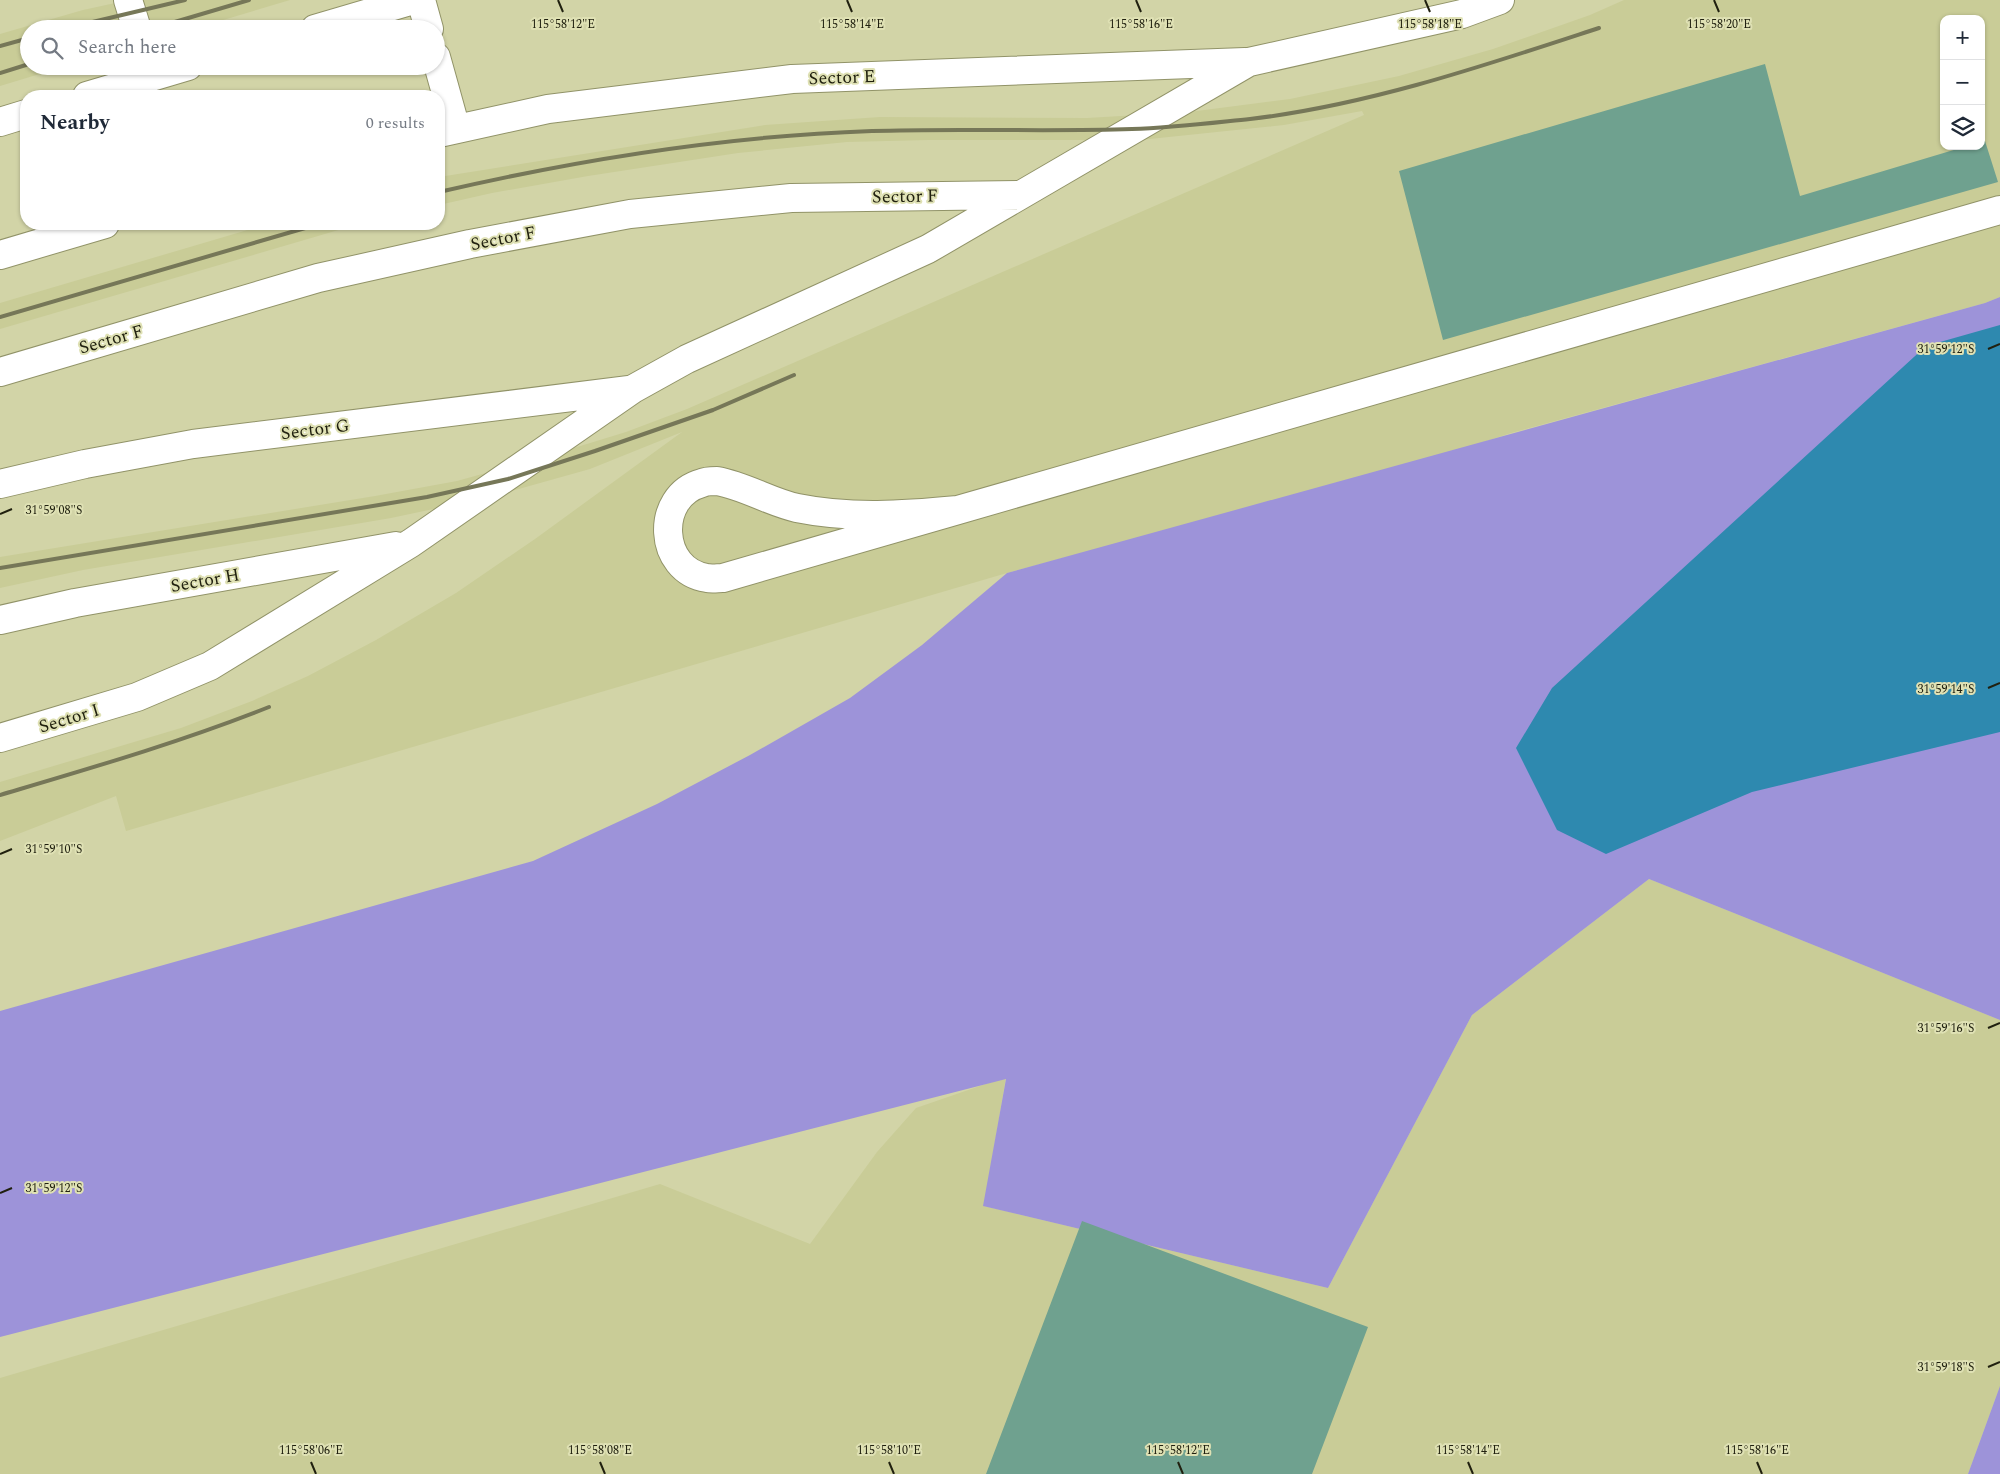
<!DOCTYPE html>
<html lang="en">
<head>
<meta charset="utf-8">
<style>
	body { margin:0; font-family:Spectral,serif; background:#f6f6f7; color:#1f2937 }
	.controls { position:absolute; right:15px; top:15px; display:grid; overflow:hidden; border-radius:10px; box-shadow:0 1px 4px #0004 }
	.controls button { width:45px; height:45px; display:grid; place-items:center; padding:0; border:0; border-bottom:1px solid #e0e1e3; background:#fff; color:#1f2937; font:25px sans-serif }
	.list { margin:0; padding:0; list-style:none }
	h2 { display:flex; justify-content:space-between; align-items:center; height:65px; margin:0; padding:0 20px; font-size:21px }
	h2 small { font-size:16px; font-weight:400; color:#747a83 }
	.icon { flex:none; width:28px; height:28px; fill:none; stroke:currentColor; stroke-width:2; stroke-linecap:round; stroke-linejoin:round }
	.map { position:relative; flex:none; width:2000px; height:1474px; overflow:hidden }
	.search { position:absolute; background:#fff; box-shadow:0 1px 4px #0004; left:20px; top:20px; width:425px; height:55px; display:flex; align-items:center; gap:12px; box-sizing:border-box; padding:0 18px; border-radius:28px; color:#747a83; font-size:19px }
	.panel { position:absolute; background:#fff; box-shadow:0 1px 4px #0004; left:20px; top:90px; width:425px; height:140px; border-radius:20px }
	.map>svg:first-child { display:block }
	.built { fill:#c9cc97; fill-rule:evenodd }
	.green { fill:#9d93d9 }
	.water { fill:#2e89af }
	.building { fill:#6fa18f }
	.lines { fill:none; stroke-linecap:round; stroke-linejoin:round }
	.minor-casing { stroke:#919368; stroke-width:30 }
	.minor { stroke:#fff; stroke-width:28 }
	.rail { stroke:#767758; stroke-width:4 }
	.ticks { fill:none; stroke:#20200f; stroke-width:2 }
	.labels { text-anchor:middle; stroke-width:4; stroke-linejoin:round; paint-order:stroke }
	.street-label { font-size:18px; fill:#20200f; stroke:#dfe1b4 }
	.ticks-label { font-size:12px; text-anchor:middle; fill:#20200f; stroke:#dfe1b4; stroke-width:4; stroke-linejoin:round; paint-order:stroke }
</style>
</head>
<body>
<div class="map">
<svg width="2000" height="1474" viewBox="0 0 2000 1474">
	<rect width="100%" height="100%" fill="#d2d4a7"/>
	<path class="built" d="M129 0H290L193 29H29V66H66L0 86V34L83 10Z
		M1624 0H2000V297L1985 303 1511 433 1417 464 1007 573 126 831 116 796 0 841V782L181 728 252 701 308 676 376 640 456 593 535 539 682 432 590 469 490 497 391 518 83 570 0 588V557L375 496 457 481 551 455 626 432 687 409 1364 115 1362 111 1284 125 1140 140H928L847 142 738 153 588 176 492 193 439 205V177L765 125 880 117 1087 118 1189 112 1290 99 1399 76 1493 49 1590 15ZM1944 19H1981V146H1944Z
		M268 224H359L0 329V303Z
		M1649 879 2000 1020V1386L1968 1474H0V1378L660 1184 810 1244 877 1152 916 1108 1006 1077 984 1206 1328 1288 1472 1015Z"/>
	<path class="green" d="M2000 297V1020L1649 879 1472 1015 1328 1288 983 1206 1006 1079 0 1337V1011L533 861 657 804 750 755 850 698 922 645 1007 573 1985 303Z
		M2000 1386V1474H1968Z"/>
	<path class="water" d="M2000 325V732L1752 792 1606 854 1557 830 1516 748 1552 688 1926 346Z"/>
	<path class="building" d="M1765 64 1800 196 1967 146H1981V142L1985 141 1998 182 1443 340 1399 171Z
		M1082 1221 1368 1327 1312 1474H986Z"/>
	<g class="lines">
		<defs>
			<path id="minor" d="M128 0 137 29
				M421 0 429 29
				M315 29 413 0
				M436 57 456 129
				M87 96 188 66
				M0 122 26 114
				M439 133 548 109 792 79 1245 62
				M0 255 105 224
				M0 372 318 278 470 244 630 214 791 198 1020 195
				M717 481C745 486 770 502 797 508 851 519 904 515 958 510L723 578C718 578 712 579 707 578 658 571 654 496 702 483 706 481 712 481 717 481Z
				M0 484 85 464 193 444 629 390
				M958 510 2000 210
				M0 620 75 603 396 546
				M0 738 137 697 210 666 411 543 633 389 687 359 928 249 1249 62 1462 14 1500 0"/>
		</defs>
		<use href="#minor" class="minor-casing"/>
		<use href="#minor" class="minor"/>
		<path class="rail" d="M63 29 185 0
			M151 29 249 0
			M0 46 29 38
			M0 73 29 64
			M439 192C581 159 726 136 872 131 958 128 1045 132 1132 129 1171 128 1211 123 1250 119 1369 105 1486 65 1599 28
			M0 317 319 224
			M0 568 427 497 508 479 595 451 713 410 794 375
			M0 795C91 768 181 742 269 707"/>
	</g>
	<path class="ticks" d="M558 0 563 12M847 0 852 12M1136 0 1141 12M1425 0 1430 12M1714 0 1719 12M1988 349 2000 344M0 514 12 509M1988 688 2000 683M0 854 12 849M1988 1028 2000 1023M0 1193 12 1188M1988 1367 2000 1362M311 1462 316 1474M600 1462 605 1474M889 1462 894 1474M1178 1462 1183 1474M1468 1462 1473 1474M1757 1462 1762 1474"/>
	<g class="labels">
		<g class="street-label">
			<text transform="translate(842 77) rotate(-2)" y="6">Sector E</text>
			<text transform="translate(905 196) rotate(-1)" y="6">Sector F</text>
			<text transform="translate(503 238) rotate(-11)" y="6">Sector F</text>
			<text transform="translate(111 339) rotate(-16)" y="6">Sector F</text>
			<text transform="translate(315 429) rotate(-7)" y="6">Sector G</text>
			<text transform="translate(205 580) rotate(-10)" y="6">Sector H</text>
			<text transform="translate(69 718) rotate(-17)" y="6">Sector I</text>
		</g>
	</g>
	<g class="ticks-label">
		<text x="563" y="28">115°58'12"E</text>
		<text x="852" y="28">115°58'14"E</text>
		<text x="1141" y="28">115°58'16"E</text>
		<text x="1430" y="28">115°58'18"E</text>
		<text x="1719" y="28">115°58'20"E</text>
		<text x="1946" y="353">31°59'12"S</text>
		<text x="54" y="514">31°59'08"S</text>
		<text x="1946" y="693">31°59'14"S</text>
		<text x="54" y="853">31°59'10"S</text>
		<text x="1946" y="1032">31°59'16"S</text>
		<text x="54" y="1192">31°59'12"S</text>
		<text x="1946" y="1371">31°59'18"S</text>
		<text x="311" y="1454">115°58'06"E</text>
		<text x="600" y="1454">115°58'08"E</text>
		<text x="889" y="1454">115°58'10"E</text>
		<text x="1178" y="1454">115°58'12"E</text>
		<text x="1468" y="1454">115°58'14"E</text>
		<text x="1757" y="1454">115°58'16"E</text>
	</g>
</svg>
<div class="controls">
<button>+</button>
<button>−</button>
<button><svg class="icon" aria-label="layers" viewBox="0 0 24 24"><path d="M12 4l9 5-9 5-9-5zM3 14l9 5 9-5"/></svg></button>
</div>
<div class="search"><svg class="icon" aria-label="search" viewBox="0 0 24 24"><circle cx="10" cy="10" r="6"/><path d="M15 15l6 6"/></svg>Search here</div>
<section class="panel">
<h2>Nearby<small>0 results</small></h2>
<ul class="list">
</ul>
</section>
</div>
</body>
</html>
